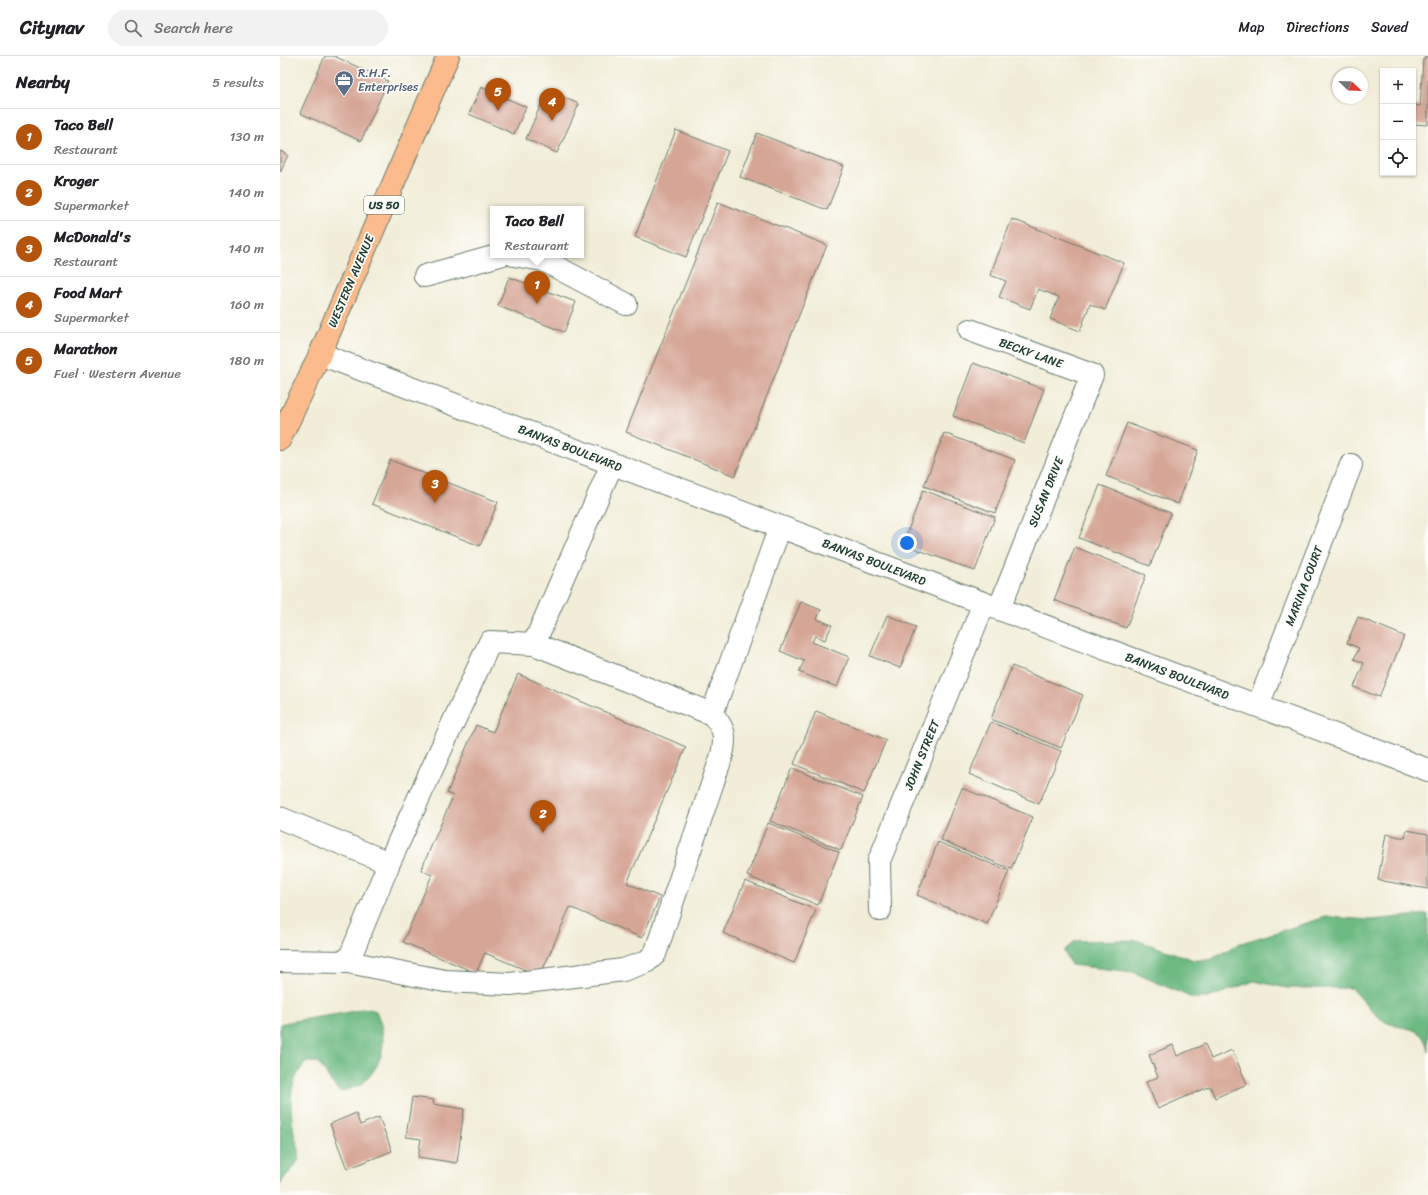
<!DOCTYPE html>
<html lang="en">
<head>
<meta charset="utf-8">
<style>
	body { margin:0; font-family:Sriracha,sans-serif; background:#f2f2f2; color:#202124 }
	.controls { position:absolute; right:12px; top:12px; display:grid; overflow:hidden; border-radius:0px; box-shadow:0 1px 3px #0004 }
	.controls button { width:36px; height:36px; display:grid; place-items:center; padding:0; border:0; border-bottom:1px solid #e0e0e0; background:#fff; color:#202124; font:20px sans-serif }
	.compass { position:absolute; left:1052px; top:12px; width:36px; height:36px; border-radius:50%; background:#fff; box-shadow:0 1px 3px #0004; rotate:113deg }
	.you { position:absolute; left:627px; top:487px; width:14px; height:14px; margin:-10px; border:3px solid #fff; border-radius:50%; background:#1a73e8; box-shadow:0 0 0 6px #1a73e833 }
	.badge { display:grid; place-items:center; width:26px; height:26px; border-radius:50%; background:#b45309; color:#fff; font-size:13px; font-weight:700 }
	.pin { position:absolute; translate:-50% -33px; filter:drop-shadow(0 1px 2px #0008) }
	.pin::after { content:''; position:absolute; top:21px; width:14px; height:12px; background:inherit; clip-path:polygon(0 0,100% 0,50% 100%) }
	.popup { position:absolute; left:210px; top:150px; width:94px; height:52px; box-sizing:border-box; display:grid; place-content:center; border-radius:0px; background:#fff; filter:drop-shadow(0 1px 3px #0005); font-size:13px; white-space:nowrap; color:#757577 }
	.popup b { font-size:15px; color:#202124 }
	.popup::after { content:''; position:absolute; left:50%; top:100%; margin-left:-8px; border:8px solid transparent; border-top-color:#fff }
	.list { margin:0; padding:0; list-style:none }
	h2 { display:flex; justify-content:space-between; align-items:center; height:52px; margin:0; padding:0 16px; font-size:17px }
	h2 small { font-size:13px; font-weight:400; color:#757577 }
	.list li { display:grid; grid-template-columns:26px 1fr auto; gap:12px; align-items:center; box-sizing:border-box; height:56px; padding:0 16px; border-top:1px solid #e0e0e0 }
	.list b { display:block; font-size:15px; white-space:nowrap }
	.list p { margin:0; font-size:13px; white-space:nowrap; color:#757577 }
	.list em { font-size:13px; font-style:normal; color:#757577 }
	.icon { flex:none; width:22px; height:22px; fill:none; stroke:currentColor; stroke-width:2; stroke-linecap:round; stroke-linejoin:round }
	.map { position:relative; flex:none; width:1148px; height:1139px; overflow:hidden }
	header { display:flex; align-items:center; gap:24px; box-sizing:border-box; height:56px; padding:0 20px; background:#fff; border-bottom:1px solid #e0e0e0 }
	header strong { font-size:19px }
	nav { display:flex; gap:22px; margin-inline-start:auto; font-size:14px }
	.search { width:280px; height:36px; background:#f2f2f2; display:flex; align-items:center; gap:10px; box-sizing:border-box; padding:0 14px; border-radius:22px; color:#757577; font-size:15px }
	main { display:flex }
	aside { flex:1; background:#fff }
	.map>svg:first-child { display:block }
	.forest { fill:#6db982; stroke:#467b5b }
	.building { fill:#d5a595 }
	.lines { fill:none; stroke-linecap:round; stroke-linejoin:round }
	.minor-casing { stroke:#687b6d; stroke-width:24 }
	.major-casing { stroke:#687b6d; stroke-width:24 }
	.minor { stroke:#fff; stroke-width:22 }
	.major { stroke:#fbbb8d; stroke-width:22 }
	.labels { text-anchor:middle; stroke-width:3.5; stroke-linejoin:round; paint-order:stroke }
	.shield { fill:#fdfcf7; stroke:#62766e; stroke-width:1 }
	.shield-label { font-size:11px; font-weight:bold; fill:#1f3d34 }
	.service-label { font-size:12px; fill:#4e5e75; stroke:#fdfcf7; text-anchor:start }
	.street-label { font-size:12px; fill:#1f3d34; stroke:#fdfcf7 }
</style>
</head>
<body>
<header>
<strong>Citynav</strong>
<div class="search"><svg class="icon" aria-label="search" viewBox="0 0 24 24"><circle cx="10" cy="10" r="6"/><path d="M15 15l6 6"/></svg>Search here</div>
<nav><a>Map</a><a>Directions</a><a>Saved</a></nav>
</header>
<main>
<aside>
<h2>Nearby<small>5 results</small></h2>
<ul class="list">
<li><span class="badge">1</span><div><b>Taco Bell</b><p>Restaurant</p></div><em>130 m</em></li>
<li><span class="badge">2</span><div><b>Kroger</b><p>Supermarket</p></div><em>140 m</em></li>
<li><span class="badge">3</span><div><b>McDonald's</b><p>Restaurant</p></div><em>140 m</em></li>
<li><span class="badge">4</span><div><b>Food Mart</b><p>Supermarket</p></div><em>160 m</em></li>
<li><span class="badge">5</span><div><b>Marathon</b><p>Fuel · Western Avenue</p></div><em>180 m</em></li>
</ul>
</aside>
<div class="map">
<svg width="1148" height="1139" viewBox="0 0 1148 1139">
	<rect width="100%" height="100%" fill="#fdfcf7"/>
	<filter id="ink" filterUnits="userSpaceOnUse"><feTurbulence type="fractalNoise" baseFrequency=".025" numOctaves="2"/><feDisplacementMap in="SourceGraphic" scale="8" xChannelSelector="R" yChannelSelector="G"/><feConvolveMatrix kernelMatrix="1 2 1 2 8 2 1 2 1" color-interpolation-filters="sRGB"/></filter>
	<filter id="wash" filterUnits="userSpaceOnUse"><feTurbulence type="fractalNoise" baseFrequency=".012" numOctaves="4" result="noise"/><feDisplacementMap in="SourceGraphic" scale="16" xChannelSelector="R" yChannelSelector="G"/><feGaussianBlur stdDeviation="0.9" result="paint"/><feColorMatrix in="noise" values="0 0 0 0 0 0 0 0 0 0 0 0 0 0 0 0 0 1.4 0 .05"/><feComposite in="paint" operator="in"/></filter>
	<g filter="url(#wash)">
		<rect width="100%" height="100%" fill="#f1edd8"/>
		<path class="forest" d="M1148 858V995C1143 966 1122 976 1104 965 1093 958 1081 941 1071 932H1007L974 925 928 942H912L853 916 791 909 784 895 795 885 856 884 914 904H930L958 888 1046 861 1092 864Z
			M86 952 96 955C107 979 106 1004 86 1024 81 1030 69 1033 61 1036 50 1028 47 1016 37 1006H27C6 1025 10 1056 15 1081 17 1087 21 1097 19 1102 16 1113 4 1119 0 1129V968C28 961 58 960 86 952Z"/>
		<g id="blocks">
			<path class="building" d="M45 0H54L108 25 81 85 20 57Z
				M1145 0H1148V69L1133 68V49L1140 50 1143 3H1145Z
				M201 31 246 51 234 78 189 58Z
				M267 34 299 48 277 97 246 83Z
				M396 74 448 95 406 201 355 181Z
				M477 77 564 111 547 154 460 121Z
				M0 95 8 99 0 116Z
				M438 146 547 189 455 420 346 376Z
				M732 163 844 207 825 254 810 248 800 275 770 263 779 241 758 233 750 253 719 241 726 225 710 219Z
				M229 221 296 246 284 276 218 250Z
				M693 307 764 333 744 387 673 360Z
				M847 367 918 394 898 448 826 420Z
				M664 377 735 404 715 457 644 430Z
				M110 404 218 446 200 490 92 448Z
				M820 429 891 457 870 510 799 482Z
				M643 434 715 461 695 515 623 488Z
				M795 491 866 519 846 572 774 544Z
				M521 546 541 554 537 563 552 569 545 584 535 580 532 586 569 601 557 631 519 616 524 605 500 595Z
				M607 559 636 571 620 612 590 600Z
				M1078 561 1124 580 1099 641 1074 631 1084 607 1074 603 1079 592 1067 587Z
				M732 610 803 639 781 692 711 663Z
				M238 618 406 691 347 827 380 841 362 882 290 851 260 920 205 897 196 917 123 886 152 819 141 814 173 740 167 737 196 669 213 676Z
				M536 655 606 684 584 737 514 708Z
				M711 666 781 695 759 748 689 718Z
				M512 712 583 741 561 794 490 765Z
				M682 732 753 761 731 813 661 784Z
				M488 767 559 796 538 849 467 820Z
				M1127 774 1148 778V833L1098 824 1106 778 1125 782Z
				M658 786 729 815 707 868 637 839Z
				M465 825 536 854 514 907 443 877Z
				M925 988 931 1003 952 994 967 1028 935 1042 930 1030 878 1053 866 1026 878 1021 869 999 893 989 897 1000Z
				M132 1041 154 1044 153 1048 184 1053 177 1107 138 1101 141 1083 126 1081Z
				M76 1057 80 1069 99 1061 112 1095 67 1113 50 1068Z"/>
		</g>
	</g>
	<g filter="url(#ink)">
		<use href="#blocks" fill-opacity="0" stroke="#687b6d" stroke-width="1"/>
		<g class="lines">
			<defs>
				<path id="minor" d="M234 199 263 204 346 248
					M145 220 220 199
					M690 274 812 319 719 553
					M40 298 1148 714
					M254 588 332 408
					M978 650 1071 409
					M0 762 109 807
					M600 854 599 805 704 547
					M0 905 68 906 165 925 230 928 343 914 366 906 375 898 442 699C446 680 445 673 432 658
					M68 906 109 807 210 586 254 588 432 658 500 471"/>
				<path id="major" d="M0 383 40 298 168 0"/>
			</defs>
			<use href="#minor" class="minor-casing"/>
			<use href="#major" class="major-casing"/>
			<use href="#minor" class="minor"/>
			<use href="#major" class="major"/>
		</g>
	</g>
	<defs>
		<symbol id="office-pin" viewBox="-11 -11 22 30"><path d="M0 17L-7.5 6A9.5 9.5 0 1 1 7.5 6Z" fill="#5c6f8a" stroke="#fdfcf7"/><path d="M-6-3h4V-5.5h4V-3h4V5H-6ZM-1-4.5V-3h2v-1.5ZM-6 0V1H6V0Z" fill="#fff"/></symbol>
	</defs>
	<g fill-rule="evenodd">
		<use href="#office-pin" x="53" y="13" width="22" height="30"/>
	</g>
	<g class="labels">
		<rect class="shield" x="84" y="140" width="40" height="18" rx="3"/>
		<g class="shield-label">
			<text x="104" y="153">US 50</text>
		</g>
		<g class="service-label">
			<text x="78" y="21">R.H.F.<tspan x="78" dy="14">Enterprises</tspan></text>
		</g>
		<g class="street-label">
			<text transform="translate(71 225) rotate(-67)" y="4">WESTERN AVENUE</text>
			<text transform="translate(751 297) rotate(20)" y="4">BECKY LANE</text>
			<text transform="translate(290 392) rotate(21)" y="4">BANYAS BOULEVARD</text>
			<text transform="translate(766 436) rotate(-68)" y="4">SUSAN DRIVE</text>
			<text transform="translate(594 506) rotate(21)" y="4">BANYAS BOULEVARD</text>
			<text transform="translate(1024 530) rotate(-69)" y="4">MARINA COURT</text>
			<text transform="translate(897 620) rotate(21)" y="4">BANYAS BOULEVARD</text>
			<text transform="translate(642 699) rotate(-68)" y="4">JOHN STREET</text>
		</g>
	</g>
</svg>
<div class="controls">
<button>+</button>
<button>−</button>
<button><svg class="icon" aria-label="locate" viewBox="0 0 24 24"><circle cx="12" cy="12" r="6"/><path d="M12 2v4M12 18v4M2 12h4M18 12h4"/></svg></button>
</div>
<svg class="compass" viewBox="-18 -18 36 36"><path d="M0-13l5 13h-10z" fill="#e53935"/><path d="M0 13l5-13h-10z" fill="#757577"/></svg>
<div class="you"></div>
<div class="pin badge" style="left:257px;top:248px">1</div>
<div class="popup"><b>Taco Bell</b>Restaurant</div>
<div class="pin badge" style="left:263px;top:777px">2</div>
<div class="pin badge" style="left:155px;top:447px">3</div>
<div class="pin badge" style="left:272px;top:65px">4</div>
<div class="pin badge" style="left:218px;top:55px">5</div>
</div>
</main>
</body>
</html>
